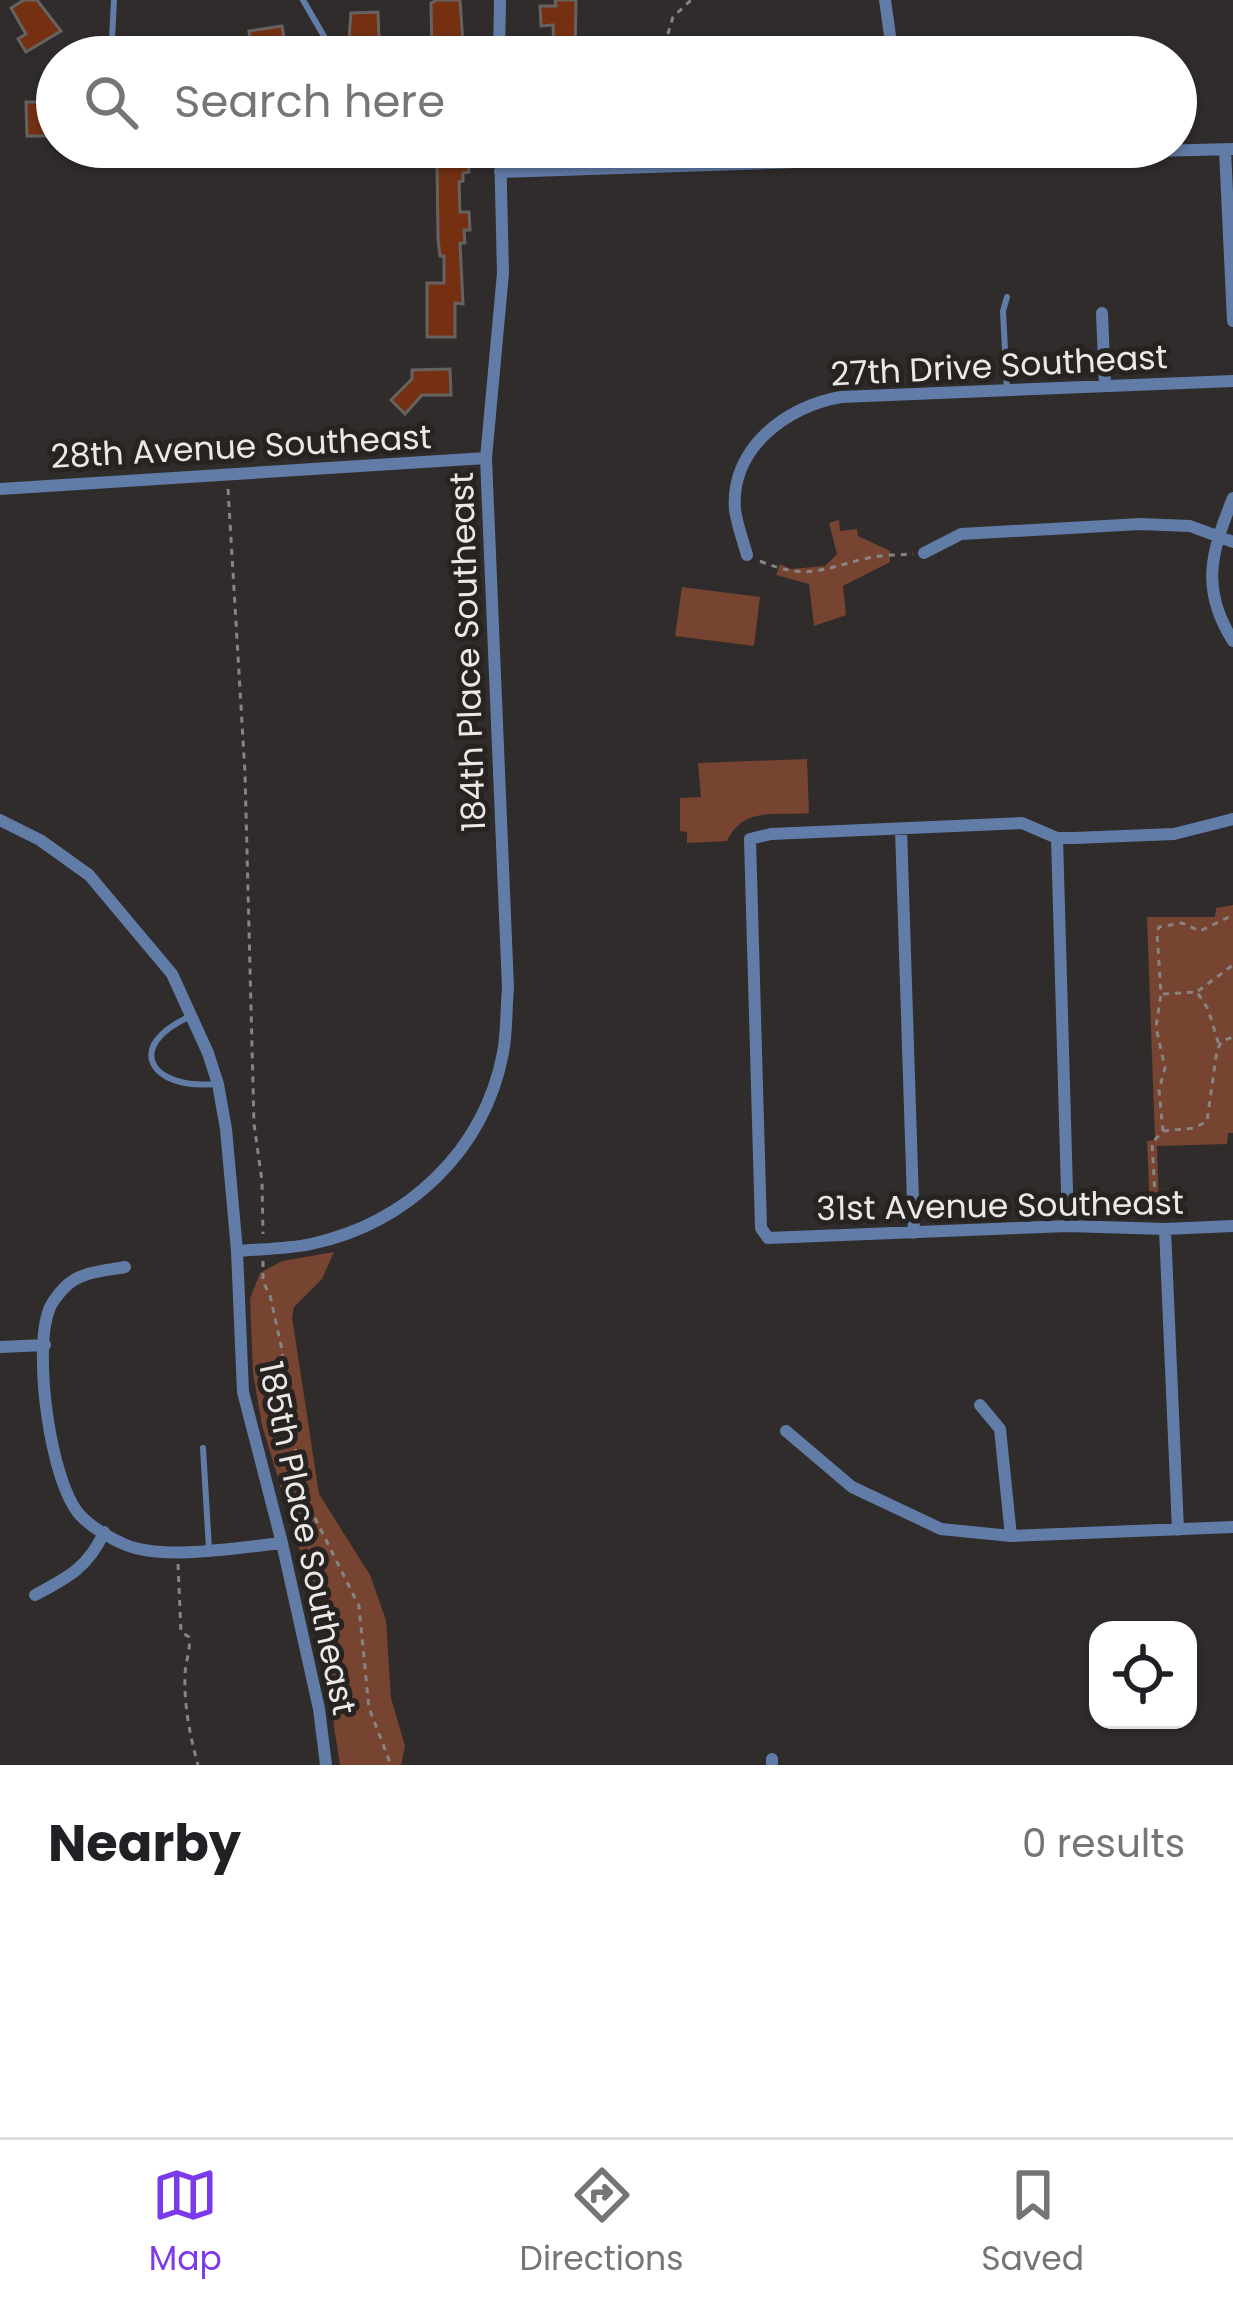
<!DOCTYPE html>
<html lang="en">
<head>
<meta charset="utf-8">
<style>
	body { margin:0; font-family:Poppins,sans-serif; background:#f6f6f6; color:#202124 }
	.controls { position:absolute; right:36px; bottom:36px; display:grid; overflow:hidden; border-radius:24px; box-shadow:0 3px 9px #0004 }
	.controls button { width:108px; height:108px; display:grid; place-items:center; padding:0; border:0; border-bottom:3px solid #e0e0e0; background:#fff; color:#202124; font:60px sans-serif }
	.list { margin:0; padding:0; list-style:none }
	h2 { display:flex; justify-content:space-between; align-items:center; height:156px; margin:0; padding:0 48px; font-size:51px }
	h2 small { font-size:39px; font-weight:400; color:#757577 }
	.icon { flex:none; width:66px; height:66px; fill:none; stroke:currentColor; stroke-width:2; stroke-linecap:round; stroke-linejoin:round }
	.map { position:relative; flex:none; width:1233px; height:1765px; overflow:hidden }
	.search { position:absolute; background:#fff; box-shadow:0 3px 9px #0004; left:36px; right:36px; top:36px; height:132px; display:flex; align-items:center; gap:30px; box-sizing:border-box; padding:0 42px; border-radius:66px; color:#757577; font-size:45px }
	.sheet { height:372px; background:#fff }
	nav { display:flex; justify-content:space-around; align-items:center; box-sizing:border-box; height:168px; border-top:3px solid #e0e0e0; background:#fff; font-size:33px; color:#757577 }
	nav a { display:grid; justify-items:center; gap:6px }
	nav .on { color:#7c3aed }
	.map>svg:first-child { display:block }
	.green { fill:#764430 }
	.building { fill:#753012; stroke:#666260; stroke-width:3 }
	.lines { fill:none; stroke-linecap:round; stroke-linejoin:round }
	.path { stroke:#878483; stroke-width:3; stroke-dasharray:6 6; stroke-linecap:butt }
	.lane { stroke:#627ca8; stroke-width:6 }
	.street { stroke:#627ca8; stroke-width:12 }
	.labels { text-anchor:middle; stroke-width:10; stroke-linejoin:round; paint-order:stroke }
	.street-label { font-size:33px; fill:#ebe9e8; stroke:#262321 }
</style>
</head>
<body>
<div class="map">
<svg width="1233" height="1765" viewBox="0 0 1233 1765">
	<rect width="100%" height="100%" fill="#302c2b"/>
	<path class="green" d="M839 520 840 531 857 529 858 536 890 551V562L843 586 846 615 814 626 809 584 776 575 780 564 791 569 825 566 837 554 829 523Z
		M682 587 760 597 754 646 675 636Z
		M807 759 809 813C777 816 743 806 727 841L687 843V832L680 831V798L701 797 698 763Z
		M1233 905V1133H1228L1227 1144 1157 1146 1159 1208H1150L1147 1141 1155 1140 1147 917H1215L1216 908Z
		M334 1252 322 1279 294 1307 292 1317 319 1494 370 1575 386 1620 391 1698 405 1746 401 1765H340L314 1597 262 1425 253 1373 250 1299 260 1273 282 1261Z"/>
	<path class="building" d="M24 0H37L61 31 26 52 18 39 26 34 11 8Z
		M437 0H460L464 57H432L431 3Z
		M555 0H576L575 57H554L553 25 541 26 540 6H556Z
		M378 12 379 38 349 39 351 13Z
		M282 26 287 56 232 57 231 44 250 41 249 31Z
		M26 102H45V112L57 111V136H27Z
		M468 155 469 172 463 173V181L459 182 460 212H469L470 230H464L465 243H460L463 304 455 303V337H427V283H444V256H440L438 239 437 163H451L450 156Z
		M450 369 451 395H422L405 414 391 400 412 379V370Z"/>
	<g class="lines">
		<path class="path" d="M661 57 673 17 691 0
			M228 489 245 773 254 1124 262 1181 263 1234
			M760 561C806 580 819 570 864 559 879 555 897 555 913 554
			M1198 991 1233 965
			M1163 994 1197 992 1208 1009 1219 1045
			M1163 1131 1195 1128 1207 1121 1217 1050 1222 1041 1233 1037
			M1156 1211 1152 1143 1163 1131 1159 1090 1165 1068 1156 1027 1161 994 1157 933 1159 927 1182 923 1200 931 1233 915
			M263 1261V1282L270 1295 282 1350 288 1415 302 1482 312 1512 359 1606 369 1708 391 1765
			M178 1564 181 1632 189 1637C191 1651 185 1662 185 1676 184 1706 190 1736 198 1765"/>
		<path class="lane" d="M303 0 336 57
			M111 57 114 0
			M1007 390 1003 311 1007 297
			M191 1016C123 1046 150 1090 215 1084
			M203 1448 209 1549"/>
		<path class="street" d="M885 0 893 57
			M499 57 500 0
			M977 147 1001 155 1233 149
			M1225 150 1233 321
			M500 172 798 162 829 159 858 147
			M1102 313 1105 386
			M0 489 486 458
			M1233 498C1211 553 1200 589 1233 641
			M924 553 961 534 1140 524 1190 526 1233 542
			M747 555C743 541 737 524 735 510 730 448 787 406 841 397L1233 381
			M1233 819 1174 834 1074 838H1057L1022 823 771 834 750 839 761 1228 768 1238 1068 1226 1165 1229 1233 1226
			M0 820 40 840 89 875 172 974 208 1053 218 1084 226 1129 237 1251 243 1392 282 1543 319 1709 326 1765
			M901 829 914 1233
			M1057 838 1068 1226
			M1165 1229 1178 1530
			M237 1251C261 1249 287 1249 311 1244 408 1223 484 1151 503 1053 507 1032 506 1009 508 988L486 458 503 273 500 147
			M125 1267C104 1271 81 1271 65 1287 60 1292 51 1303 49 1310 33 1351 50 1482 80 1515 91 1527 111 1539 126 1545 165 1561 241 1547 282 1543
			M0 1347 45 1345
			M980 1405 1000 1429 1011 1536
			M786 1431 852 1487 941 1529 1011 1536 1233 1527
			M35 1595C67 1578 89 1567 104 1532
			M772 1759V1765"/>
	</g>
	<g class="labels">
		<g class="street-label">
			<text transform="translate(999 365) rotate(-3)" y="12">27th Drive Southeast</text>
			<text transform="translate(241 446) rotate(-3)" y="12">28th Avenue Southeast</text>
			<text transform="translate(467 652) rotate(-92)" y="12">184th Place Southeast</text>
			<text transform="translate(1000 1205) rotate(-1)" y="12">31st Avenue Southeast</text>
			<text transform="translate(308 1538) rotate(78)" y="12">185th Place Southeast</text>
		</g>
	</g>
</svg>
<div class="controls">
<button><svg class="icon" aria-label="locate" viewBox="0 0 24 24"><circle cx="12" cy="12" r="6"/><path d="M12 2v4M12 18v4M2 12h4M18 12h4"/></svg></button>
</div>
<div class="search"><svg class="icon" aria-label="search" viewBox="0 0 24 24"><circle cx="10" cy="10" r="6"/><path d="M15 15l6 6"/></svg>Search here</div>
</div>
<section class="sheet">
<h2>Nearby<small>0 results</small></h2>
<ul class="list">
</ul>
</section>
<nav>
<a class="on"><svg class="icon" aria-label="map" viewBox="0 0 24 24"><path d="M3 6l6-2 6 2 6-2v14l-6 2-6-2-6 2zM9 4v14M15 6v14"/></svg>Map</a>
<a><svg class="icon" aria-label="directions" viewBox="0 0 24 24"><path d="M12 3l9 9-9 9-9-9zM9 14v-3h6M13 9l2 2-2 2"/></svg>Directions</a>
<a><svg class="icon" aria-label="saved" viewBox="0 0 24 24"><path d="M7 4h10v16l-5-4-5 4z"/></svg>Saved</a>
</nav>
</body>
</html>
